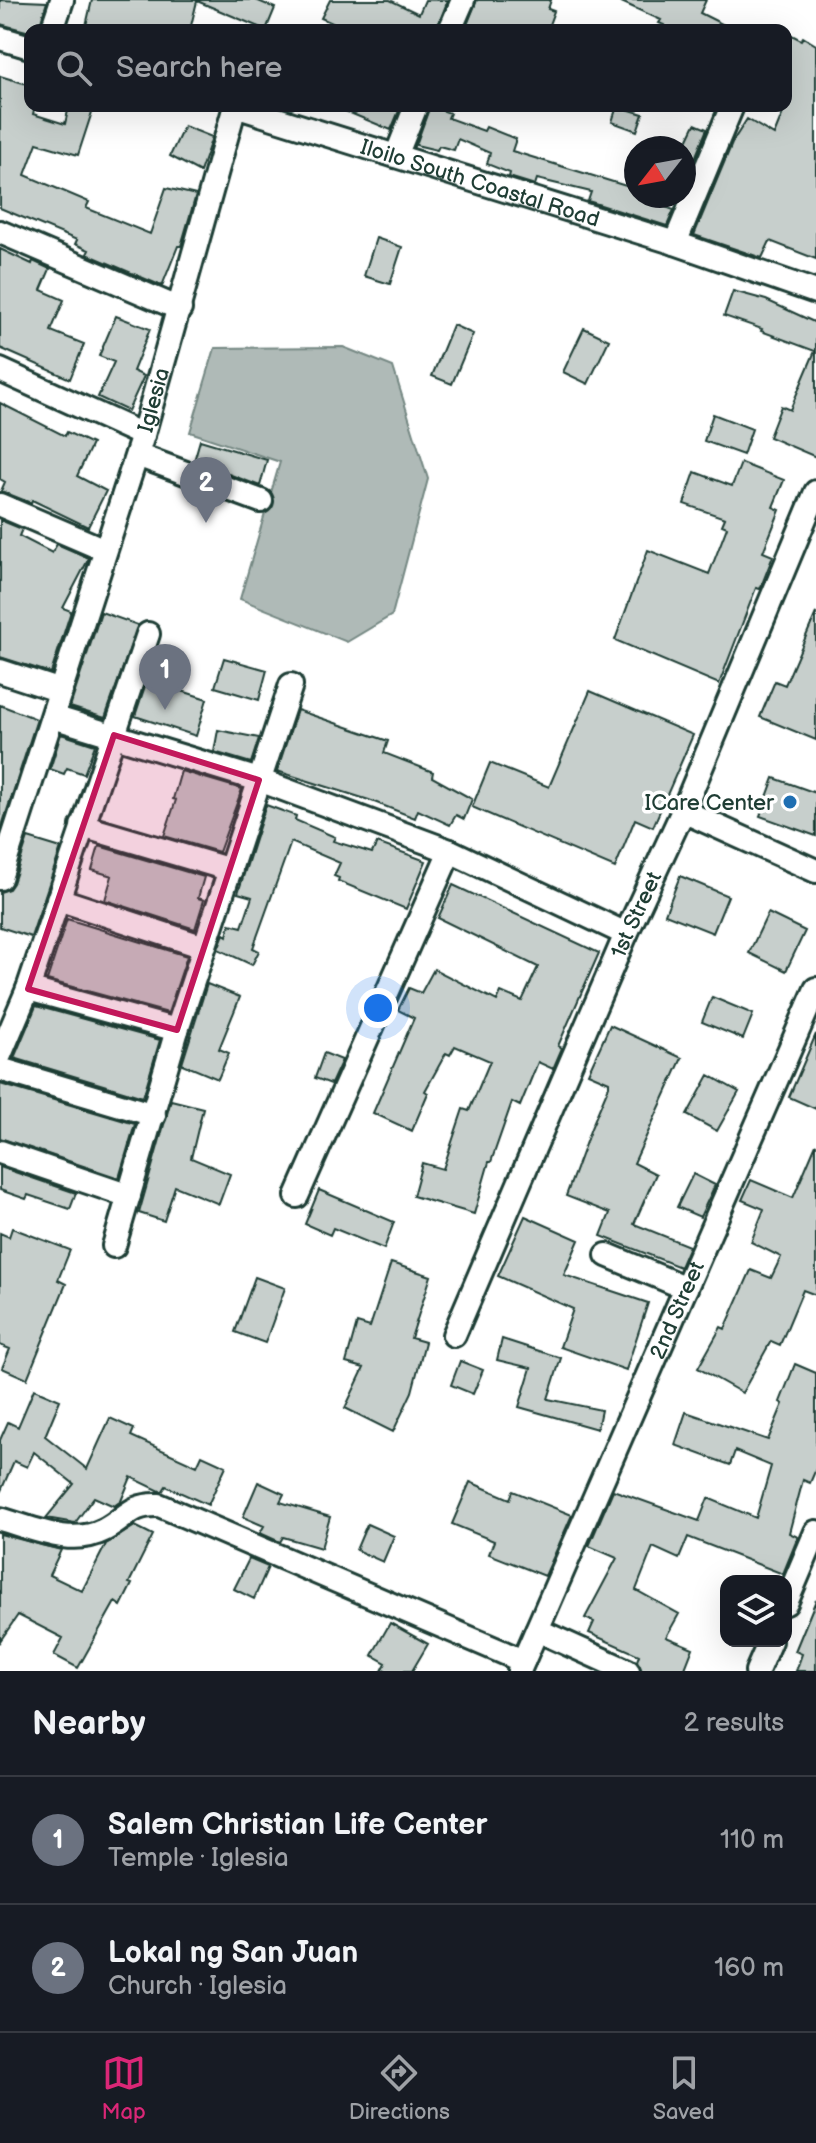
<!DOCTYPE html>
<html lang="en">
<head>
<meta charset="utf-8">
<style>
	body { margin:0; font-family:"Balsamiq Sans",sans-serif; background:#242831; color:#f1f3f6 }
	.controls { position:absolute; right:24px; bottom:24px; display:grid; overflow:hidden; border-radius:16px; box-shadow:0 8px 32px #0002 }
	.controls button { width:72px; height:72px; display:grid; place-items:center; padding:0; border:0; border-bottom:2px solid #363941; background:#171b24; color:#f1f3f6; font:40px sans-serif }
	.compass { position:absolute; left:624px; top:136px; width:72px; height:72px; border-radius:50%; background:#171b24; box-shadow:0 8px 32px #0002; rotate:239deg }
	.you { position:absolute; left:378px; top:1008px; width:28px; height:28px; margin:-20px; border:6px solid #fff; border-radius:50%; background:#1a73e8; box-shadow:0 0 0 12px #1a73e833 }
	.badge { display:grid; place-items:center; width:52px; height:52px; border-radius:50%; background:#db2777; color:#fff; font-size:26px; font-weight:700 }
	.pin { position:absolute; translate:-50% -66px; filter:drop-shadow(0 2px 4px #0008) }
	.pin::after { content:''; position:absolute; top:42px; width:28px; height:24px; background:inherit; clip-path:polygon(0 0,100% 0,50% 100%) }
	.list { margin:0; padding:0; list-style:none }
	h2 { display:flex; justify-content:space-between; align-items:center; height:104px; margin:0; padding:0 32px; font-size:34px }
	h2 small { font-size:26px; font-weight:400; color:#9ea1a6 }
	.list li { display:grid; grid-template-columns:52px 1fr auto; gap:24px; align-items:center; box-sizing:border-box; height:128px; padding:0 32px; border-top:2px solid #363941 }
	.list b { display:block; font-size:30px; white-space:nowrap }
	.list p { margin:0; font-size:26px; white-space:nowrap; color:#9ea1a6 }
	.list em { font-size:26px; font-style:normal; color:#9ea1a6 }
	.icon { flex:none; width:44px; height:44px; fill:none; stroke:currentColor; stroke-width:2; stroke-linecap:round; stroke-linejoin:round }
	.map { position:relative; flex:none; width:816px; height:1671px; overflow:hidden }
	.search { position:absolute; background:#171b24; box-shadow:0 8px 32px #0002; left:24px; right:24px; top:24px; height:88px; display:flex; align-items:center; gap:20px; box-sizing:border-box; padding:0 28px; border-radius:16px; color:#9ea1a6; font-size:30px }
	.sheet { height:360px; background:#171b24 }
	nav { display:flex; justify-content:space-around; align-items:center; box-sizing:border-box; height:112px; border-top:2px solid #363941; background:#171b24; font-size:22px; color:#9ea1a6 }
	nav a { display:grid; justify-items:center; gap:4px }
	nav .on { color:#db2777 }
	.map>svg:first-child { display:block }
	.water { fill:#afbab7; stroke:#758883; stroke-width:2 }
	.building { fill:#c7cfcc; stroke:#1f3d34; stroke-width:2 }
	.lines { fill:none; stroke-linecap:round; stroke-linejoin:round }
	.minor-casing { stroke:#1f3d34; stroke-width:28 }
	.minor { stroke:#fff; stroke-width:22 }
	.marked { fill:#c2185b; fill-opacity:0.2; stroke:#c2185b; stroke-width:6; stroke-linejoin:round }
	.poi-dot { fill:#1f6fb2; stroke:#fff; stroke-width:3 }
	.labels { text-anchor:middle; stroke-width:7; stroke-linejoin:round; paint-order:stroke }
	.street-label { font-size:22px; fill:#1f3d34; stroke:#fff }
	.poi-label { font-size:22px; fill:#1f3d34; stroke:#fff; text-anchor:end }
</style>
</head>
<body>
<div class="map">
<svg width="816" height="1671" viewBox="0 0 816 1671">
	<rect width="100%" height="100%" fill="#fff"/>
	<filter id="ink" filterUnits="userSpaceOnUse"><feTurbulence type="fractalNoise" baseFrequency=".0125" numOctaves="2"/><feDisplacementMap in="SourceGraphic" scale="16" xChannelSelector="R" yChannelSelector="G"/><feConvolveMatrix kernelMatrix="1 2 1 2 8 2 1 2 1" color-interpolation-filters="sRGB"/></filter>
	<g filter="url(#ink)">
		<path class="water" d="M343 347 393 367 428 479 392 615 347 642 240 599 280 462 190 432 215 348Z"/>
		<path class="building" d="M0 0 47 2 38 30H30V32L0 24Z
			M92 0H256L275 8 266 30 197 1 190 30H85Z
			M330 0H390L419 14 425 0H448L436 30H348L321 18Z
			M477 0H551L548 9 554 11 547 30H465Z
			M617 0H706L700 13 734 30H662L664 25 659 23 661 20Z
			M786 32 801 40 803 37 816 45V259L770 241 762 258 694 235 733 141 747 119 774 135 789 98 786 97Z
			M0 76 30 85V106H35L33 114 65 124 69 106H94L78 155 37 143 25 175 89 202 86 208 150 234 166 188 196 195 181 246H178L162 286 87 254 89 250 75 244 77 240 0 208Z
			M333 106H401L391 130Z
			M430 106 450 113 448 118 484 131 486 127 516 139 512 151 636 189V196H648L647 200 674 210 667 226 588 201 591 192 537 179 535 185 509 177 510 173 487 164 490 153 458 139 454 150 439 146 437 150 416 145Z
			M617 106 643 114 637 131 612 122Z
			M695 124 707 129 684 185V147Z
			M184 126 212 137 200 172 170 156Z
			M376 238 402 247 390 284 364 276Z
			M0 249 32 264 33 261 50 269 41 290 64 300 51 331 84 344 70 379 0 348Z
			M733 291 766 300 816 323V457L769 437 781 406 790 410 815 351 761 331 762 329 724 316Z
			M116 316 150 329 133 371 144 376 128 411 98 397 114 362 99 356Z
			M453 325 473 334 452 384 432 376Z
			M584 328 609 340 588 384 563 372Z
			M0 403 65 436 67 432 92 444 77 476 106 491 88 527 32 500 31 503 1 491 5 482 0 479Z
			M713 414 752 429 743 455 704 441Z
			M200 440 267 460 260 486 194 461Z
			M741 463 784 480 773 507 780 510 763 552 773 556 760 589 756 588 719 684 615 640 648 550 709 574 727 527 722 525 725 518 684 504 695 472 732 486Z
			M0 520 22 529 19 536 52 553 57 544 89 558 63 608 71 611 51 673 0 657Z
			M101 612 138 625 105 718 70 707Z
			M816 613V740L760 717 775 681 785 685Z
			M224 658 267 670 259 700 215 687Z
			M147 680 207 699 196 736 135 716Z
			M590 691 693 735 653 827 635 819 615 868 472 807 490 763 549 787Z
			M0 705 37 719 0 832Z
			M297 710 388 741 384 753 433 772 432 777 472 799 464 819 456 815 450 825 418 810 415 818 369 800 277 771Z
			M218 730 259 738 251 763 214 752Z
			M61 734 95 745 84 774 67 768 64 774 50 769Z
			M181 771 242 789 219 852 164 836 176 800 173 799Z
			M774 778 816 793V836L760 816Z
			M266 805 296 816 295 820 335 837 333 841 372 853 377 843 426 861 406 909 338 881 339 878 334 876 340 863 291 842 253 948 259 951 252 965 218 949 224 934 227 936 230 924 242 927 252 897 238 893Z
			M28 838 61 848 31 937 0 927V892L9 889 13 883Z
			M99 846 204 877 198 898 204 900 195 929 105 900 112 876 92 870Z
			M680 876 728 896 713 933 665 914Z
			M453 885 599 953 558 1046 562 1048 553 1069 538 1062 520 1106 512 1102 491 1162H489L474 1214 413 1196 422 1163 443 1169 463 1109 469 1111 490 1061 455 1046 450 1055 446 1053 425 1091 428 1093 412 1131 373 1113 414 1018 398 1010 409 988 421 993 434 969 497 1001 501 992 522 1001 538 967 438 918Z
			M768 913 805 931 786 971 749 953Z
			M67 919 187 956 168 1013 47 980Z
			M207 984 240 997 219 1049 229 1053 218 1079 182 1064Z
			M712 997 753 1014 743 1039 702 1022Z
			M36 1006 160 1040 143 1097 14 1058Z
			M610 1025 682 1058 634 1163 656 1174 634 1224 689 1246 680 1267 601 1236 610 1213 566 1196 591 1128 609 1086V1082L588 1073Z
			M816 1034V1109L789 1097Z
			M324 1053 342 1060 331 1084 315 1078Z
			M709 1075 739 1092 717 1131 687 1115Z
			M0 1084 135 1124 119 1178 0 1138Z
			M171 1100 203 1108 191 1158 230 1174 219 1204 175 1186 164 1221 139 1213Z
			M816 1144V1295L803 1290 780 1345 771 1341 742 1393 698 1368 721 1327 725 1329 751 1270 771 1278 781 1257 751 1242 764 1209 742 1200 751 1180 793 1198Z
			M0 1167 76 1193 70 1209 28 1195 26 1199 0 1190Z
			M693 1174 715 1185 700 1217 677 1207Z
			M319 1190 394 1222 384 1249 333 1228 330 1235 305 1224Z
			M525 1216 579 1240 564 1275 648 1303 626 1370 560 1347 573 1309 498 1276Z
			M12 1228 70 1250 58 1280 66 1284 27 1379 2 1368 10 1349 0 1345V1233L9 1237Z
			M391 1263 431 1276 411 1338 425 1342 412 1392 393 1432 345 1408 364 1368 346 1363 357 1323 370 1327Z
			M255 1277 285 1288 265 1343 235 1332Z
			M502 1339 561 1358 548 1399 601 1410 597 1429 519 1407 531 1368 497 1360Z
			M460 1361 483 1370 473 1394 451 1385Z
			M795 1364 816 1373V1469L810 1483 803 1480 789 1533 798 1537 783 1574 688 1537 679 1559 653 1547 636 1590 679 1614 666 1637 693 1648 684 1671H642L637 1661 639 1655 589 1633 594 1622 585 1618 617 1558 589 1546 613 1490 699 1521 708 1498 756 1518 771 1466 735 1451 730 1465 675 1445 686 1412 768 1440 783 1404 780 1402Z
			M34 1389 60 1400 45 1436 87 1469 110 1418 134 1429 131 1436 197 1466 202 1455 226 1466 208 1505 166 1486 162 1492 131 1477 121 1501 114 1506 94 1497 75 1523 46 1518 74 1484 34 1452 27 1467 14 1461 0 1493V1440L8 1422 18 1427Z
			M258 1482 284 1494 280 1502 330 1517 321 1548 283 1537 280 1542 260 1533 264 1526 243 1517Z
			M470 1482 510 1499 513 1491 572 1515 545 1576 489 1554 494 1541 452 1524Z
			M367 1524 394 1536 383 1562 356 1550Z
			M135 1526 153 1535 129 1583 132 1584 121 1606 115 1602 78 1668 54 1655 63 1638 18 1615 0 1641V1534L61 1550 49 1575 82 1591 106 1544Z
			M249 1559 268 1567 254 1599 234 1589Z
			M816 1600V1671H796L802 1654 795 1651Z
			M390 1623 428 1644 412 1671H382L386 1663 372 1655Z"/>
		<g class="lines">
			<defs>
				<g id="minor">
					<path d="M52 30 62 0"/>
					<path d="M450 30 463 0"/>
					<path d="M0 38 30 47"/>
					<path d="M396 156 416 106"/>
					<path d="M0 232 180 309"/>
					<path d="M675 243 732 106"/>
					<path d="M0 370 143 435"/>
					<path d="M137 455 261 501"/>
					<path d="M0 505 105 550"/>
					<path d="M0 671 61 691"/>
					<path d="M53 717 259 780 450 851 626 934"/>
					<path d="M683 811 816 871"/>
					<path d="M82 826 231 870"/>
					<path id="s1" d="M0 878 143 435 235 106 675 243 816 292"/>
					<path d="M58 899 204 947"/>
					<path d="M28 989 177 1030"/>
					<path d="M0 1055 28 989 148 634"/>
					<path d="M0 1069 154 1115"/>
					<path d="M0 1152 129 1196"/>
					<path d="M297 1196 450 851"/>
					<path d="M114 1246 177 1030 291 685"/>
					<path d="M607 1255 686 1288"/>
					<path id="s2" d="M454 1335 626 934 683 811 816 492"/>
					<path d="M0 1519C33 1528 71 1547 104 1530 127 1518 130 1504 159 1505L523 1661"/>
					<path d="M786 1603 816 1532"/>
					<path d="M537 1630 628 1671"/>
					<path id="s3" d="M519 1671 816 989"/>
					<path d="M757 1671 770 1641"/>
				</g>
			</defs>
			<use href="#minor" class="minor-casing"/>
			<use href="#minor" class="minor"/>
		</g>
	</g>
	<path class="marked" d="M114 735 259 780 177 1030 28 989Z"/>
	<circle class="poi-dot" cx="790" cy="802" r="8"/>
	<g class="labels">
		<g class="street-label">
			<text dy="8" stroke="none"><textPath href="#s1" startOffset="1064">Iloilo South Coastal Road</textPath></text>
			<text dy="8" stroke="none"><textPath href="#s1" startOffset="502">Iglesia</textPath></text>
			<text dy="8" stroke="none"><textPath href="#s2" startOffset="458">1st Street</textPath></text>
			<text dy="8" stroke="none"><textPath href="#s3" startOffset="394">2nd Street</textPath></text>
		</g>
		<g class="poi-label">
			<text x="774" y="810">ICare Center</text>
		</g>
	</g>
</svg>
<div class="controls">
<button><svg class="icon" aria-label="layers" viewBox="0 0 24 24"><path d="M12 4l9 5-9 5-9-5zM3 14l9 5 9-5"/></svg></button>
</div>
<svg class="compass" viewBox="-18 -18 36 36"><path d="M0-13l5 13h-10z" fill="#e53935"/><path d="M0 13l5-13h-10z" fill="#9ea1a6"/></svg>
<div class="you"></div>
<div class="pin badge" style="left:165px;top:710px;background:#6b7280">1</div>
<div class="pin badge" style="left:206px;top:523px;background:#6b7280">2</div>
<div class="search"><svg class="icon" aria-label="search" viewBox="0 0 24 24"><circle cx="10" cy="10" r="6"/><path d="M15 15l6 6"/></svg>Search here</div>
</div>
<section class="sheet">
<h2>Nearby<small>2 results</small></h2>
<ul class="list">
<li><span class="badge" style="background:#6b7280">1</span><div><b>Salem Christian Life Center</b><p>Temple · Iglesia</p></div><em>110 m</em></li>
<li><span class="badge" style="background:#6b7280">2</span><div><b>Lokal ng San Juan</b><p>Church · Iglesia</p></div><em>160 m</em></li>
</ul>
</section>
<nav>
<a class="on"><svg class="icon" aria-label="map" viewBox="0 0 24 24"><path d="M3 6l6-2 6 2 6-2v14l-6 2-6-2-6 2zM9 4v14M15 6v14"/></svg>Map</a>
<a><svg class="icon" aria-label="directions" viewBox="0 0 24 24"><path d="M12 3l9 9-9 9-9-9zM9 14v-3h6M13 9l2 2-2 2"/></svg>Directions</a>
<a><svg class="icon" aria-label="saved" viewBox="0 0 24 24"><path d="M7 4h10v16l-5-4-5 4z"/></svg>Saved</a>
</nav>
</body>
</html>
